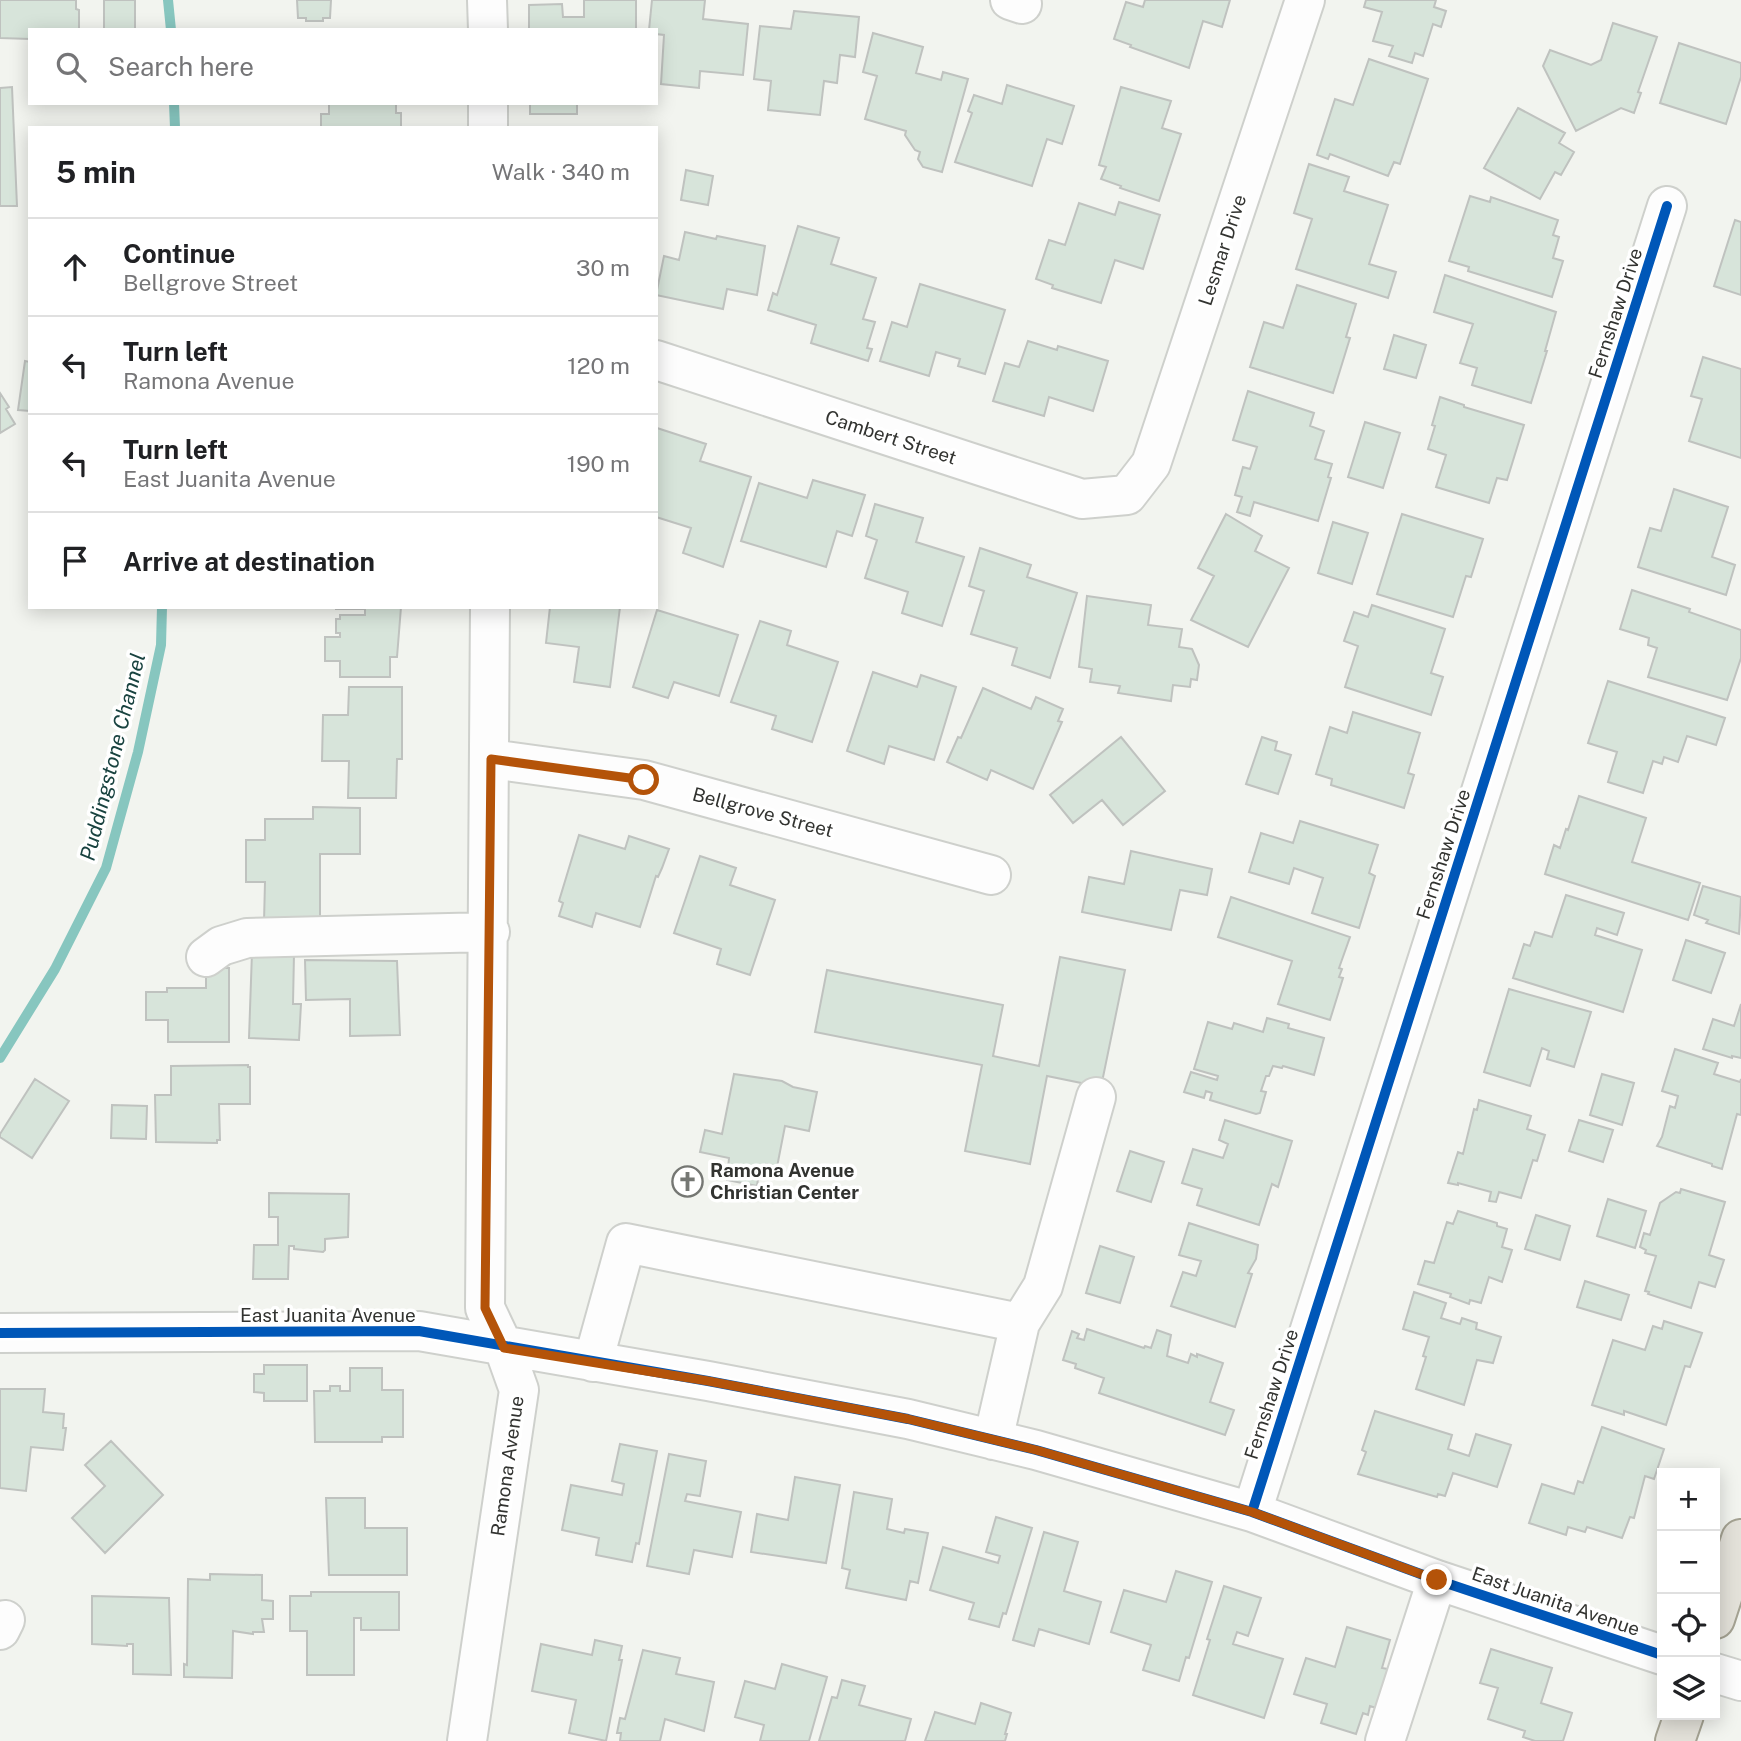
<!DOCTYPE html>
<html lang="en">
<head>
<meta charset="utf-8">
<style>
	body { margin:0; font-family:"Public Sans",sans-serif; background:#f2f2f2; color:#202124 }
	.controls { position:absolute; right:21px; bottom:21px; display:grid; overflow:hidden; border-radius:0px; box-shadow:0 4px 18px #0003 }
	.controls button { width:63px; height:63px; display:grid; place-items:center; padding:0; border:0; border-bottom:2px solid #e0e0e0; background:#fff; color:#202124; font:35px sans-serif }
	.stop { position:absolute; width:21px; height:21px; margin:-16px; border:5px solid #b45309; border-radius:50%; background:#fff }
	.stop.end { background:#b45309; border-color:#fff; box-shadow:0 2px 7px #0008 }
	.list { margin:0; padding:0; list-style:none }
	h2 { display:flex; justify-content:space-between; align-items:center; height:91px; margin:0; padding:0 28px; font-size:30px }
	h2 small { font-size:23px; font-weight:400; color:#757577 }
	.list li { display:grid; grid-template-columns:46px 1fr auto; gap:21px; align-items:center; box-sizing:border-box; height:98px; padding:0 28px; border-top:2px solid #e0e0e0 }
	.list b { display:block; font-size:26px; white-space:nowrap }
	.list p { margin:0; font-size:23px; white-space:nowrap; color:#757577 }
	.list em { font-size:23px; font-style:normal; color:#757577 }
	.icon { flex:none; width:38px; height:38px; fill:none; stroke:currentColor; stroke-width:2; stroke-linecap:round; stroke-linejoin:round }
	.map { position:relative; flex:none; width:1741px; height:1741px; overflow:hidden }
	.search { position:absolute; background:#fff; box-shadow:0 4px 18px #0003; left:28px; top:28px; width:630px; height:77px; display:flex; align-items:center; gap:18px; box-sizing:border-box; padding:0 24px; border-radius:0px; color:#757577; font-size:26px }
	.panel { position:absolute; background:#fff; box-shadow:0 4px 18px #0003; left:28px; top:126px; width:630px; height:483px; border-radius:0px }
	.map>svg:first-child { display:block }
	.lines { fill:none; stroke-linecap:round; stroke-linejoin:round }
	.stream { stroke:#87c6bf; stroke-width:10 }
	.building { fill:#d7e4da; stroke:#bfc2bf; stroke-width:2 }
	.minor-casing { stroke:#ced0cc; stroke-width:42 }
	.major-casing { stroke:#a4a292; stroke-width:42 }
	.minor { stroke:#fdfdfd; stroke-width:38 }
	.major { stroke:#e3e1d9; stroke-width:38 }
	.cycleway-casing { stroke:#fff; stroke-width:15 }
	.cycleway { stroke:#0057b8; stroke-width:10 }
	.route { stroke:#b45309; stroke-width:9 }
	.labels { text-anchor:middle; stroke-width:7; stroke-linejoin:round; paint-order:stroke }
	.street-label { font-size:19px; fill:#323330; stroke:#fff }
	.poi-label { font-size:19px; font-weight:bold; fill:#323330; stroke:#fff; text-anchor:start }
	.water-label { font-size:21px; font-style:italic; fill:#194340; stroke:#fff }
</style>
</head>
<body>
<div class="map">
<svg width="1741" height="1741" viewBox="0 0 1741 1741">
	<rect width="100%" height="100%" fill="#f2f4ef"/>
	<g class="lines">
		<path class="stream" d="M168 0 171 30
			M174 103 175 128
			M0 1058 55 969 106 868 138 752 161 645 162 607"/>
	</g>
	<path class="building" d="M0 0H76V9L79 10V30H30V39L0 38Z
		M104 0H135V30H104Z
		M297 0H332H331L330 18H323V21H306V18H298Z
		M584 0H636V30H529V5L562 4 563 17H584Z
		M652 0H705L703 19 748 24 743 75 700 71 699 88 661 84 664 35 656 34V30H649Z
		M1145 0H1230L1222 27 1203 21 1189 68 1130 47 1131 45 1114 39 1126 2 1143 7Z
		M1366 0H1436L1434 7 1446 11 1441 27 1433 24 1423 56 1415 53 1412 63 1389 56 1393 46 1373 41 1382 12 1364 7Z
		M794 11 859 17 855 57 840 55 837 83 824 81 820 115 768 110 771 81 754 79 760 26 791 29Z
		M1613 23 1657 37 1638 92 1641 93 1634 113 1621 108 1576 131 1543 66 1550 50 1591 65 1601 60Z
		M873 33 923 47 916 73 941 80 943 72 968 79 942 172 923 167 918 159 920 152 915 150 905 135 906 131 865 119 877 76 863 72Z
		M1679 43 1741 63V77L1726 124 1660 103Z
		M1369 59 1428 79 1400 164 1394 162 1388 176 1330 154 1328 159 1317 155 1335 99 1353 105Z
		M1007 85 1074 106 1062 144 1047 139 1032 186 955 162 972 113 968 111 974 95 1002 104Z
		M12 87 17 206H0V88Z
		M1121 87 1171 101 1162 128 1181 134 1159 201 1120 188 1121 186 1101 179 1106 167 1099 165Z
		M329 103H396V113H401V128H321V114H329Z
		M530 103H577V114H530Z
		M1518 108 1565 133 1559 143 1574 152 1561 175 1555 172 1540 199 1484 168Z
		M1309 164 1349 177 1344 191 1388 205 1369 264 1396 272 1388 298 1296 269 1312 219 1294 213Z
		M686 170 713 176 708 205 681 200Z
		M1470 196 1490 202 1491 197 1558 220 1553 235 1559 237 1553 258 1563 261 1552 297 1468 271 1469 267 1449 261Z
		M1119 202 1160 215 1143 269 1115 260 1101 303 1052 288 1053 285 1036 279 1049 240 1065 245 1079 203 1115 215Z
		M1735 220 1741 222V295L1714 286Z
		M798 226 839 238 831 264 876 278 863 319 875 322 867 348 872 349 868 361 811 343 816 325 768 310 773 293 777 295Z
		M685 232 716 239 717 236 765 246 757 295 727 289 723 309 656 295 664 256 679 260Z
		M1445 275 1556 312 1545 351H1547L1531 403 1472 385 1477 368 1460 363 1473 324 1434 312Z
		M920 284 1005 310 985 374 958 366 960 359 936 352 929 376 880 361 892 322 907 327Z
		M1297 285 1356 304 1346 337 1350 338 1333 393 1250 367 1264 322 1283 328Z
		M1394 335 1426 345 1416 378 1384 369Z
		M1028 341 1057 350 1058 346 1108 361 1093 411 1049 397 1044 416 993 401 1005 363 1019 367Z
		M1703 357 1741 369V458L1689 441 1702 399 1691 396Z
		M25 361 30 362V411L18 410Z
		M1248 391 1314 413 1310 426 1324 431 1315 459 1332 464 1328 477 1331 478 1318 521 1254 502 1250 516 1237 512 1242 497 1235 495 1243 467 1250 469 1257 447 1233 440Z
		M0 393 9 407 6 409 15 424 0 433Z
		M1440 397 1464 405V407L1524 425 1507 480 1497 478 1489 503 1436 487 1446 455 1428 449 1435 426 1432 425Z
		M1365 422 1400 433 1383 488 1348 477Z
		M657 428 706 444 700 461 751 477 723 567 683 553 691 528 656 517Z
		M813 480 865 495 852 536 837 531 826 567 741 541 759 483 807 498Z
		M1674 489 1728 507 1712 557 1735 565 1726 595 1638 567 1650 528 1661 531Z
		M875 504 923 518 916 542 964 557 942 626 902 613 908 592 865 578 877 540 866 536Z
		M1226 514 1262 536 1255 551 1289 568 1248 647 1191 620 1214 576 1198 568Z
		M1402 514 1483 539 1471 577 1466 576 1453 617 1377 594Z
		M1333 522 1368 533 1352 584 1318 573Z
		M980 548 1031 565 1027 577 1077 593 1050 678 1012 665 1017 648 971 634 984 591 969 586Z
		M1632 590 1690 609 1689 612 1741 630V658L1727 700 1648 677 1657 648 1648 645 1649 638 1620 629Z
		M1087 596 1151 605 1148 625 1182 629 1179 647 1192 649 1199 665 1197 680 1191 679 1190 687 1173 685 1171 701 1118 693 1120 686 1090 682 1092 669 1079 667Z
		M1372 605 1445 629 1431 673 1443 677 1431 715 1345 687 1358 646 1344 641 1354 612 1368 617Z
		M336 607H401L397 657H390V677H340V661H325V637H340V633H336V619H340V615H365V609H336Z
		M550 607H620L610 687 574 682 579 647 546 643Z
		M657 610 738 635 719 696 674 682 668 698 633 687Z
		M760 621 791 631 787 645 838 662 812 742 772 729 776 716 731 702Z
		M873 672 917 687 921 675 956 687 934 760 889 746 884 764 847 751Z
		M1608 681 1725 718 1716 745 1687 736 1678 762 1664 757 1662 764 1653 761 1643 793 1608 782 1617 752 1588 743Z
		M349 687H402V759H397L396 798H348L349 761H322L323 715H348Z
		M983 688 1031 709 1036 697 1063 709 1058 721 1062 722 1033 789 991 770 987 780 947 762 958 737 961 738Z
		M1353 712 1420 733 1408 773 1414 775 1404 808 1331 785 1332 779 1316 774 1330 727 1347 733Z
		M1121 737 1165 791 1123 825 1102 800 1073 823 1050 795Z
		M1262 737 1277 742 1275 750 1291 755 1278 794 1246 784Z
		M1579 796 1646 818 1632 862 1700 883 1688 920 1545 874 1554 845 1560 848 1566 829 1568 830Z
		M313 807 360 808V854H320V922H264L265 882H246V840H265V819H313Z
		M1300 821 1378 845 1369 873 1375 876 1359 928 1312 913 1323 878 1294 868 1289 884 1249 872 1261 833 1293 843Z
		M579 835 625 849 629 836 669 849 662 868 658 877 656 876 640 927 596 913 592 927 559 916 563 903 559 901Z
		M1131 851 1212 869 1207 895 1180 890 1171 930 1082 912 1089 877 1124 884Z
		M700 856 736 868 730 885 775 900 750 975 717 964 721 949 674 933Z
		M1703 886 1741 897 1739 934 1706 923 1708 920 1694 915Z
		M1566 895 1624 913 1617 935 1597 928 1595 935 1642 950 1623 1012 1513 978 1524 944 1530 946 1535 932 1552 937Z
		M1231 897 1350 937 1339 968 1342 969 1339 977 1343 978 1330 1020 1278 1004 1292 961 1218 937Z
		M1686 940 1725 953 1711 993 1673 980Z
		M252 952 294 954 293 1004H301L299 1040 249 1038Z
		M1060 957 1125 970 1101 1087 1047 1076 1030 1164 965 1151 982 1065 815 1032 827 970 1003 1005 993 1056 1039 1066Z
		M305 960 397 961 400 1035 350 1036V999L306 1000Z
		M206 968H229V1042H168V1020H146V992H167V988H206Z
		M1509 989 1591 1012 1574 1067 1547 1059 1549 1051 1542 1048 1530 1086 1484 1072Z
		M1741 1004V1058L1732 1056V1058L1703 1049 1713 1019 1734 1026Z
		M1267 1018 1289 1024 1288 1028 1324 1038 1314 1075 1283 1066 1282 1068 1273 1066 1269 1076H1266L1261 1091 1266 1092 1260 1113 1256 1114 1210 1100 1212 1093 1206 1091 1204 1098 1184 1092 1191 1072 1217 1080 1218 1076 1194 1069 1208 1022 1232 1029 1234 1023 1263 1032Z
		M1675 1049 1718 1063 1714 1074 1740 1082 1741 1079V1115L1737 1114 1722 1169 1712 1166V1164L1657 1146 1662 1137 1670 1106 1675 1108 1678 1096 1662 1091Z
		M248 1065V1067H250V1104H219L220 1140H217V1143L156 1142 155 1095H171V1066Z
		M734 1074 782 1081 793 1087 817 1092 809 1131 785 1126 777 1167 766 1164 764 1173 759 1172 757 1186 727 1180 729 1158 700 1152 705 1130 722 1134Z
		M1602 1074 1634 1083 1622 1125 1590 1115Z
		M35 1079 69 1101 32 1158 0 1137V1134Z
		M1479 1100 1531 1116 1527 1129 1545 1135 1537 1161 1533 1160 1521 1198 1499 1192 1496 1202 1489 1201 1491 1192 1458 1183V1185L1448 1183 1458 1152 1463 1154 1474 1109 1477 1110Z
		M112 1105 147 1106 146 1139 111 1138Z
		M1225 1120 1292 1141 1278 1187 1272 1184 1259 1225 1197 1205 1202 1189 1182 1183 1193 1149 1223 1158 1228 1144 1219 1140Z
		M1579 1120 1613 1130 1603 1162 1569 1151Z
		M1130 1151 1164 1162 1151 1202 1117 1191Z
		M1681 1189 1725 1202 1709 1255 1724 1260 1715 1287 1699 1282 1691 1308 1648 1294 1649 1292 1645 1291 1656 1256 1645 1253 1646 1250 1640 1247 1644 1233 1650 1235 1660 1203 1676 1192 1680 1193Z
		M269 1193 349 1194 348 1237 325 1239V1250L323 1252 294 1249V1246H289L288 1279H253L254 1245H278V1217H269Z
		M1608 1199 1646 1211 1635 1248 1597 1236Z
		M1458 1211 1497 1223V1226L1507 1229 1502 1247 1512 1250 1502 1282 1489 1277 1481 1303 1470 1300 1469 1304 1450 1297 1451 1294 1418 1284 1425 1261 1434 1263 1447 1222 1453 1224Z
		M1536 1215 1570 1226 1560 1260 1525 1249Z
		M1189 1223 1258 1245 1256 1259 1248 1273 1252 1274 1235 1327 1171 1306 1183 1272 1196 1276 1201 1261 1179 1255Z
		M1100 1246 1134 1257 1120 1303 1086 1293Z
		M1585 1281 1629 1295 1621 1320 1577 1307Z
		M1414 1292 1446 1303 1441 1318 1460 1324 1462 1318 1477 1323 1476 1329 1501 1337 1493 1363 1477 1360 1464 1405 1416 1389 1426 1357 1423 1356 1429 1337 1403 1329Z
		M1664 1321 1702 1333 1690 1367 1685 1366 1666 1425 1624 1411V1415L1592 1405 1613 1340 1645 1350 1653 1326 1662 1329Z
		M1087 1329 1144 1348 1145 1346 1151 1348 1157 1330 1171 1335 1167 1356 1188 1363 1191 1354 1197 1357V1354L1223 1363 1210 1402 1234 1410 1225 1435 1099 1393 1104 1378 1075 1368 1076 1364 1063 1360 1072 1331 1079 1334 1077 1338 1084 1340Z
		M264 1365H307V1401H264V1393L254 1392V1374H264Z
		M350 1368H382V1390H403V1437H382V1442H315L314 1391H330V1386H340V1391H350Z
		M0 1389H45L43 1412 64 1414 63 1428H66L63 1450 31 1447 26 1491 0 1488Z
		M1375 1411 1452 1435 1448 1449 1469 1456 1476 1434 1511 1445 1497 1487 1453 1473 1445 1496 1438 1494 1437 1497 1358 1474 1366 1452 1362 1450Z
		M1602 1427 1664 1449 1654 1479 1645 1476 1634 1518 1630 1517 1622 1538 1587 1527 1585 1532 1568 1527 1566 1535 1529 1523 1542 1484 1574 1494 1578 1481 1583 1483Z
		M111 1441 163 1495 105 1553 72 1518 105 1486 85 1465Z
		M620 1444 657 1451 639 1544 636 1543 632 1562 596 1555 599 1538 562 1530 571 1485 622 1495 624 1484 612 1481Z
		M669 1454 706 1461 700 1496 687 1494 685 1501 741 1512 732 1557 694 1550 689 1574 647 1566Z
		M795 1477 840 1485 826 1563 751 1552 757 1514 788 1520Z
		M854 1492 892 1499 887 1529 904 1533 905 1529 928 1533 918 1583 910 1581 906 1600 846 1588 850 1570 842 1568Z
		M326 1498H365V1528H407V1575H329Z
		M996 1517 1032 1528 1006 1614 1003 1613 999 1627 969 1619 974 1603 930 1590 943 1547 998 1563 1000 1556 986 1552Z
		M1044 1532 1078 1542 1064 1591 1101 1602 1089 1644 1039 1629 1034 1646 1013 1640Z
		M1176 1571 1212 1582 1189 1658 1186 1657 1179 1681 1143 1670 1151 1645 1111 1632 1124 1590 1166 1602Z
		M210 1574 262 1575V1600L273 1601V1619H262L264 1632H253V1634L233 1631 232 1678 184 1677V1664L187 1665 188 1579 210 1580Z
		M1224 1586 1261 1598 1248 1636 1237 1632 1233 1644 1283 1659 1264 1718 1193 1695 1210 1640 1207 1639Z
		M311 1592H399V1630H361V1618H354V1675H307V1631H290V1596H311Z
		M92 1596 169 1598 171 1675 133 1674V1644H127V1646L92 1644Z
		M1347 1627 1390 1640 1382 1668 1388 1669 1376 1708 1370 1706 1368 1715 1363 1713 1356 1734 1321 1723 1327 1704 1294 1694 1306 1658 1335 1667Z
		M595 1640 622 1646 619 1660H622L606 1741 569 1733 576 1700 532 1691 541 1644 592 1655Z
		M1491 1649 1552 1668 1541 1703 1572 1713 1563 1741H1535L1523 1737 1525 1731 1488 1719 1498 1688 1480 1683Z
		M643 1650 680 1658 676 1674 714 1682 704 1731 665 1719 660 1741H620L621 1733H617L620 1718 625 1719Z
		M782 1664 827 1677 809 1741H760L764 1725 735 1717 745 1681 775 1689Z
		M842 1680 865 1686 859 1705 911 1719 905 1741H819L832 1697 837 1698Z
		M981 1703 1011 1713 1005 1734H1007L1005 1741H925L935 1712 975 1724Z"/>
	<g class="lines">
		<defs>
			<path id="minor" d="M487 0 488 30
				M1010 0 1022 4
				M488 103V128
				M656 360 1082 499 1127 495 1151 464 1305 0
				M491 759 644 780 991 875
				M206 957 221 946 247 938 490 932
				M1020 1323 1043 1286 1096 1097
				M0 1333 419 1331 708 1381 908 1419 1036 1450 1252 1512 1437 1580 1662 1655
				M593 1362 626 1243 1020 1323 993 1440
				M1252 1512 1667 206
				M0 1630 5 1620
				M1715 1673 1741 1681
				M467 1741 519 1390 504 1348 485 1308 490 607
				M1385 1741 1437 1580"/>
			<path id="major" d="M1715 1619 1741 1539
				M1675 1741 1684 1715"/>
		</defs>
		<use href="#minor" class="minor-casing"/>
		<use href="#major" class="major-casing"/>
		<use href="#minor" class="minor"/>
		<use href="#major" class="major"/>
		<defs>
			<path id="cycleway" d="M0 1333 419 1331 708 1381 908 1419 1036 1450 1252 1512 1437 1580 1662 1655
				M1252 1512 1667 206"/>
		</defs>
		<use href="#cycleway" class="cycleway-casing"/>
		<use href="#cycleway" class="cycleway"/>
	</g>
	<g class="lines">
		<path class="route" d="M644 780 491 759 485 1308 504 1348 708 1381 908 1419 1036 1450 1252 1512 1437 1580"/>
	</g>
	<defs>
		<symbol id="church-ring" viewBox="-11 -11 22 22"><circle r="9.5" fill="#fff" stroke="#757773" stroke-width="1.5"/><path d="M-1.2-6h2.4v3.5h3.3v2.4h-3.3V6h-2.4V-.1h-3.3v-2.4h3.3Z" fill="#757773"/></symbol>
	</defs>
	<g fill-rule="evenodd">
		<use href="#church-ring" x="670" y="1164" width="35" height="35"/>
	</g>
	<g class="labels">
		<g class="street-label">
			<text transform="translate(1222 250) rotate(-72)" y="7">Lesmar Drive</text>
			<text transform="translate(1615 313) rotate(-72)" y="7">Fernshaw Drive</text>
			<text transform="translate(891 437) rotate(18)" y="7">Cambert Street</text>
			<text transform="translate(763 812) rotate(15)" y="7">Bellgrove Street</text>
			<text transform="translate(1443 854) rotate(-72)" y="7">Fernshaw Drive</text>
			<text x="328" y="1322">East Juanita Avenue</text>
			<text transform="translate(1271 1394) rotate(-72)" y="7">Fernshaw Drive</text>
			<text transform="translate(507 1466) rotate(-82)" y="7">Ramona Avenue</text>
			<text transform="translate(1556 1601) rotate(19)" y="7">East Juanita Avenue</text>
		</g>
		<g class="poi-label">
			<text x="710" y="1177">Ramona Avenue<tspan x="710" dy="22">Christian Center</tspan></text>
		</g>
		<g class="water-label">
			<text transform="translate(113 757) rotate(-76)" y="7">Puddingstone Channel</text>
		</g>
	</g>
</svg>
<div class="controls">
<button>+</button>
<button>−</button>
<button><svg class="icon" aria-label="locate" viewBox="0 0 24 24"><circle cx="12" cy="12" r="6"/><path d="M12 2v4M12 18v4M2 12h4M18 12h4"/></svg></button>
<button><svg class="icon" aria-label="layers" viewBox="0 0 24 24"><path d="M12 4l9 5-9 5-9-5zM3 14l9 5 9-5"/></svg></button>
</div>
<div class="stop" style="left:644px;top:780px"></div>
<div class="stop end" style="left:1437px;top:1580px"></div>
<div class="search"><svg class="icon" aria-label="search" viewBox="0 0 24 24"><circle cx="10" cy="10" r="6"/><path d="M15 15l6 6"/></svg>Search here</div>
<section class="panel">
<h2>5 min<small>Walk · 340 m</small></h2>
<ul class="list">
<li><svg class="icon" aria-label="ahead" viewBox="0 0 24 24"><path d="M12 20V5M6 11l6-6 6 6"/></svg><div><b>Continue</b><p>Bellgrove Street</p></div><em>30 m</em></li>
<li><svg class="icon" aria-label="left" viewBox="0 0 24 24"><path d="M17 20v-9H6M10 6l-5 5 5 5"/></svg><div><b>Turn left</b><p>Ramona Avenue</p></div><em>120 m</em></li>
<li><svg class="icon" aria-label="left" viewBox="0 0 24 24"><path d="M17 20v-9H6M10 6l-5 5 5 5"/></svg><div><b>Turn left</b><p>East Juanita Avenue</p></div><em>190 m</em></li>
<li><svg class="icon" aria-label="arrive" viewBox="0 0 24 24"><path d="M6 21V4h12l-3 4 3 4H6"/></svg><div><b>Arrive at destination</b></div></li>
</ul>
</section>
</div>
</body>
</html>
